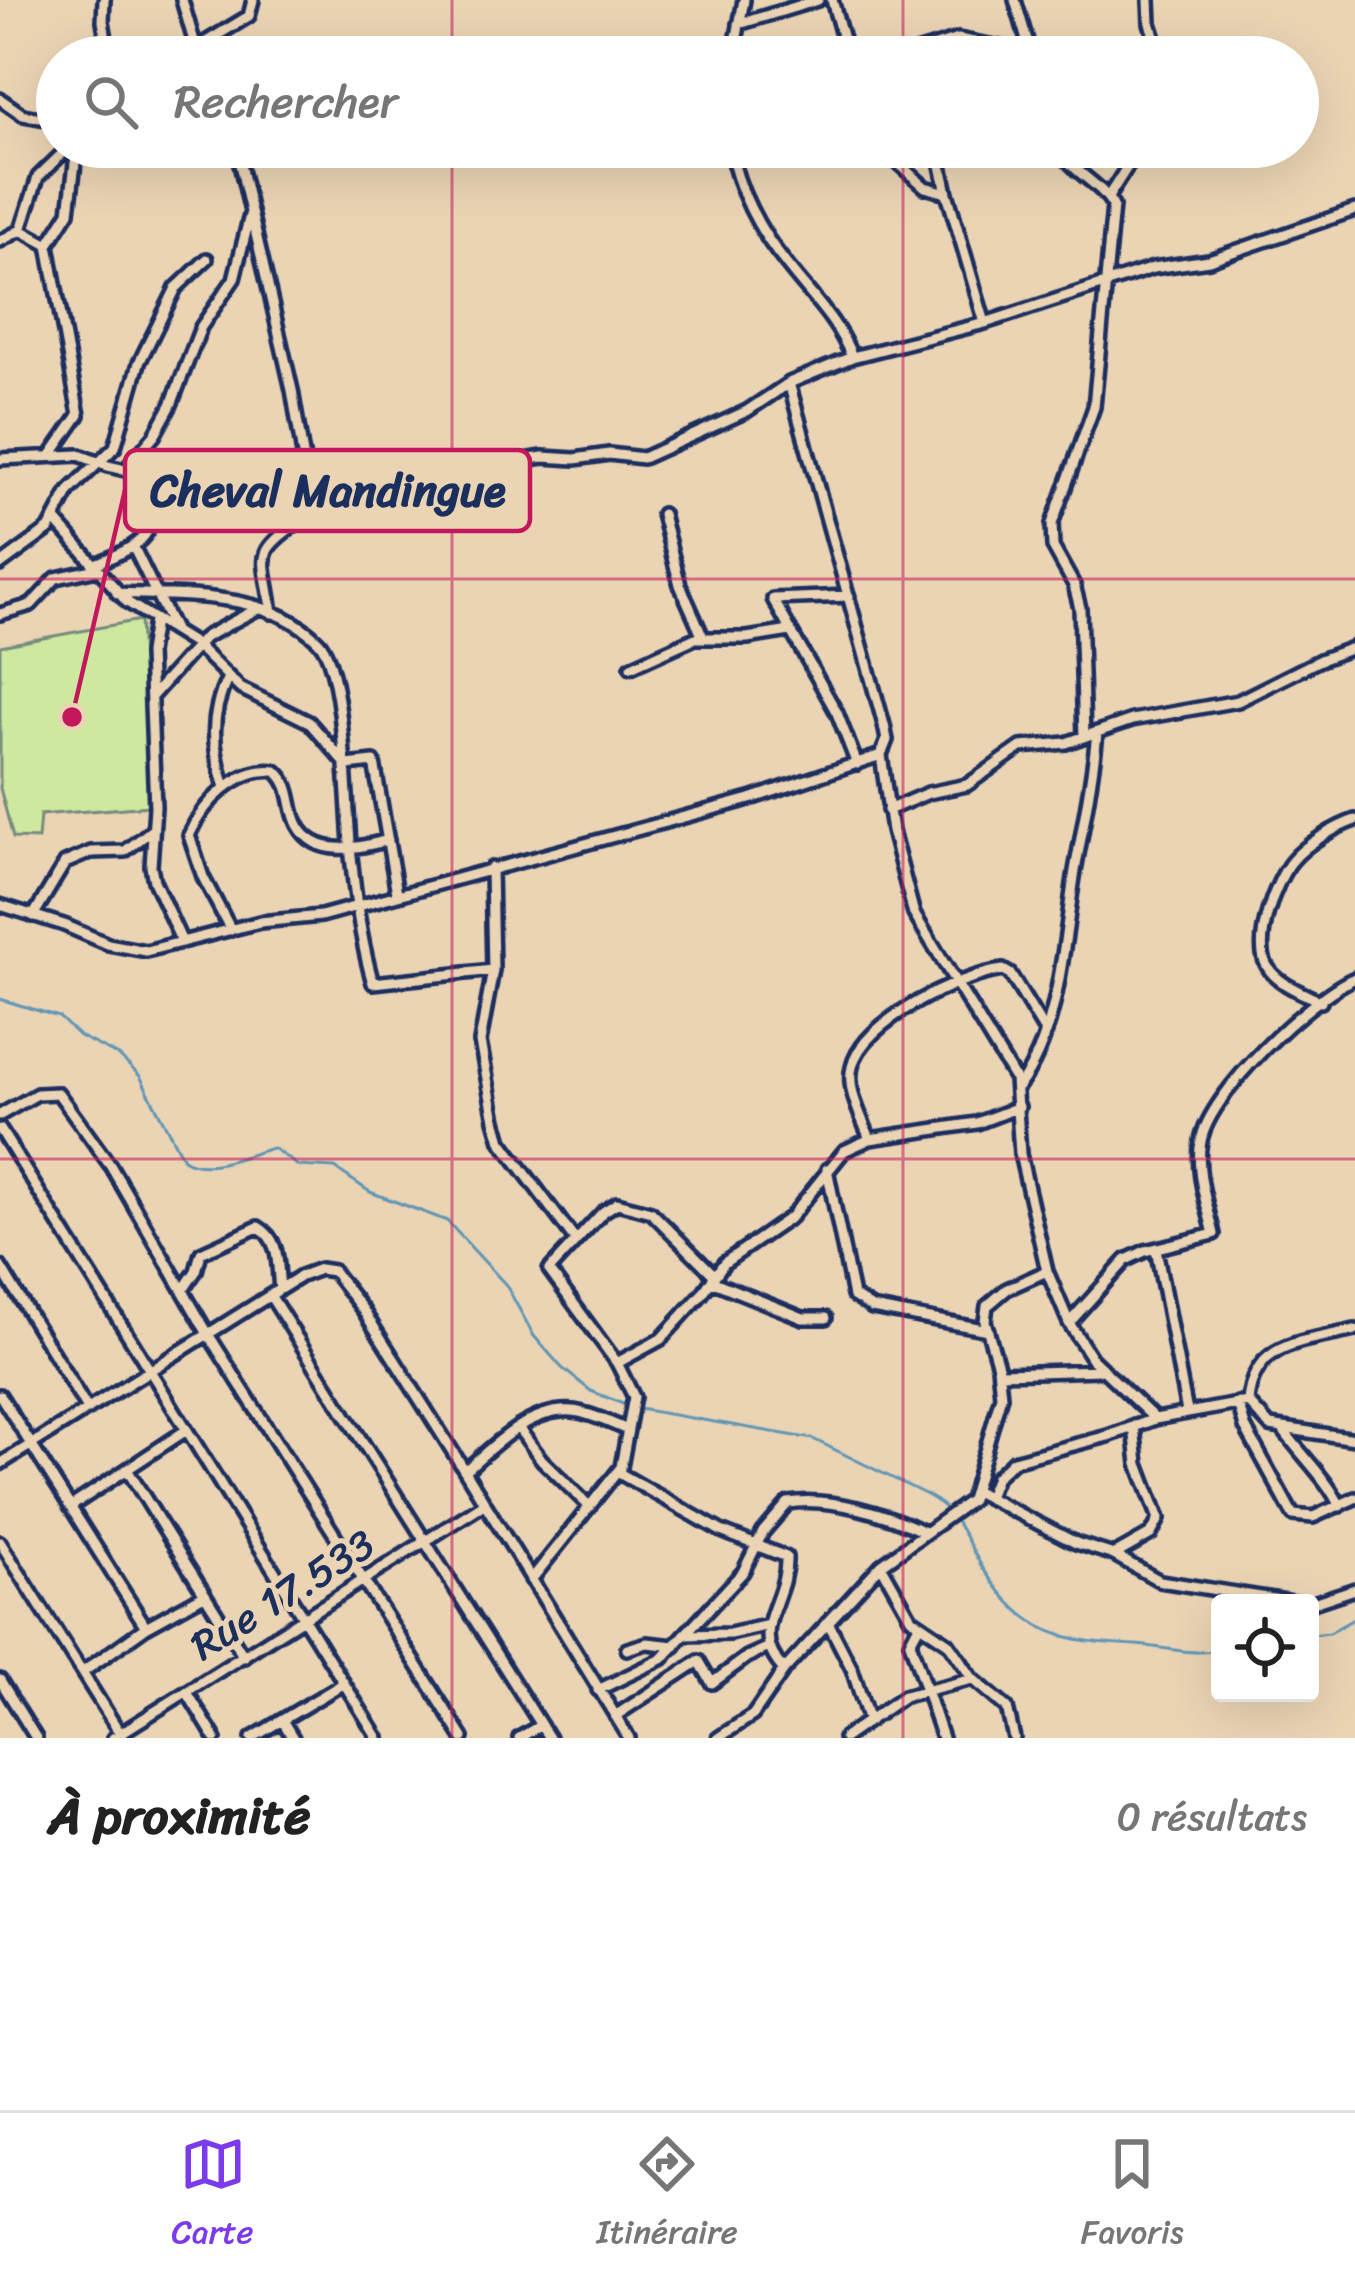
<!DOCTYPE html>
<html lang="fr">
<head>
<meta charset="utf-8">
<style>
	body { margin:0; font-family:Sriracha,sans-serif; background:#f6f6f6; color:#222 }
	.controls { position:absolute; right:36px; bottom:36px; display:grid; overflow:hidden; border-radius:12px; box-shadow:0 12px 48px #0002 }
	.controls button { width:108px; height:108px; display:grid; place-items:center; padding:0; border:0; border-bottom:3px solid #e0e0e0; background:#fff; color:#222; font:60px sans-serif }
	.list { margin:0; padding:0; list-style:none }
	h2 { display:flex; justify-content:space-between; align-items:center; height:156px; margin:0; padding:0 48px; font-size:51px }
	h2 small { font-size:39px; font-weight:400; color:#767676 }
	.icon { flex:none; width:66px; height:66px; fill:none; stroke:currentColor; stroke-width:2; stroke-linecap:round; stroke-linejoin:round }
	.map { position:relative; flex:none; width:1355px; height:1738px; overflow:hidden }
	.search { position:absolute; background:#fff; box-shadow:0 12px 48px #0002; left:36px; right:36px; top:36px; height:132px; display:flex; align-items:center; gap:30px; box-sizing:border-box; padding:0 42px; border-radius:66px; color:#767676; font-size:45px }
	.sheet { height:372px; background:#fff }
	nav { display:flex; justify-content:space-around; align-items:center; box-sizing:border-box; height:168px; border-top:3px solid #e0e0e0; background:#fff; font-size:33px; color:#767676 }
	nav a { display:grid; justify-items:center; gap:6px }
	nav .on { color:#7c3aed }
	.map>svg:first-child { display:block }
	.grass { fill:#cee99f; stroke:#748c7e; stroke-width:3 }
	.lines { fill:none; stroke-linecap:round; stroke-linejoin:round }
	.stream { stroke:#6196b6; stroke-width:3 }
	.street-casing { stroke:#1b2f5e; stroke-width:18 }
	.street { stroke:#ebd4b4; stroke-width:9 }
	.grid { fill:none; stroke:#c2185b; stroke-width:3; stroke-opacity:0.55 }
	.labels { text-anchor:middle; stroke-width:10; stroke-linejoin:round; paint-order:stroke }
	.street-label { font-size:42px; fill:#1b2f5e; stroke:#ebd4b4 }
	.leader { fill:none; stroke:#c2185b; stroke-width:4.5 }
	.callout-dot { fill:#c2185b; stroke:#ebd4b4; stroke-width:4.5 }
	.callout { fill:#ebd4b4; stroke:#c2185b; stroke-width:4.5 }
	.callout-label { font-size:45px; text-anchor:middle; font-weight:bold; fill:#1b2f5e }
</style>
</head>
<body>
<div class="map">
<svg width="1355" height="1738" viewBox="0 0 1355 1738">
	<rect width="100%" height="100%" fill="#ebd4b4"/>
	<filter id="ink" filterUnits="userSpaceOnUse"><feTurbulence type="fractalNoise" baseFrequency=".00833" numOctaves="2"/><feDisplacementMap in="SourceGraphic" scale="24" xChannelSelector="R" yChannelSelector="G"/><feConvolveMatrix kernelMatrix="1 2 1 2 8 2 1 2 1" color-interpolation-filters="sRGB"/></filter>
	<g filter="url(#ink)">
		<path class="grass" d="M140 620 149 806 40 815 38 839 13 838 0 788V646Z"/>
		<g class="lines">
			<path class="stream" d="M0 999 59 1017 79 1036 119 1056 140 1076 183 1159C208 1175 246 1154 273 1148L298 1166 335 1168 370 1192 447 1221 506 1285 534 1336 562 1368 591 1391 633 1408 813 1439 929 1496C958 1512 967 1544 984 1570 1029 1636 1061 1641 1136 1645 1166 1647 1190 1656 1220 1650
				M1310 1635 1329 1633 1355 1618"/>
			<defs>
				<path id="street" d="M104 0 103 21 109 57
					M182 0 196 48
					M832 0 848 57
					M1015 0 1032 57
					M1149 0 1150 23 1161 57
					M739 24 818 0
					M198 57 196 48 249 16 253 0
					M733 57 744 0
					M900 57 958 39 1052 57
					M0 99 23 115 57 121
					M236 147 292 390 308 484 305 517C251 556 264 551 272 613
					M730 147C737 189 760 232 787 265 811 296 837 320 852 357
					M880 147 925 187 947 193 985 323
					M937 147 947 193
					M1060 147C1070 173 1100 181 1113 206L1094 407 1052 524 1053 547 1074 585 1080 608 1084 737
					M1108 197 1140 147
					M21 230 48 245
					M0 241 21 230 38 177 69 147
					M51 455 79 415 48 245 69 212 77 147
					M0 459 79 455 108 466 199 487 308 484C329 486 346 502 368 501L488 466 543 457 575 459 609 454 643 458 747 411 789 383
					M125 470 154 436 171 405 201 327 234 279 250 215
					M662 514 680 585 703 637
					M56 521 127 602 196 645 240 688 309 722 347 765 374 762 397 893
					M134 548 174 630
					M0 565 49 529 69 491 115 447 139 363 176 288 207 259
					M93 565C147 543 155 537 157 478
					M117 593C183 596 268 591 318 641 347 669 346 822 352 865 356 904 362 946 373 983L493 970
					M849 596 773 599 837 713 857 764
					M0 614 31 605 56 578 97 569
					M154 621 149 653 155 807 151 866 154 881 182 942
					M631 667 695 638H747L790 631
					M151 697 205 637 259 608
					M881 755 892 831 914 914 1015 1079 1020 1154 1047 1271 1069 1323 1092 1359 1155 1419
					M225 787C212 747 209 716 228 677
					M888 810 928 793 967 785 1021 747 1066 743 1132 720 1238 701 1320 660 1355 647
					M491 868 493 970 480 1042 495 1120 501 1141 575 1240
					M0 905 64 925 108 944 146 951 260 922 321 916 750 799 881 755 887 740 884 725 789 383 852 357 985 323 1153 268 1209 260 1355 210
					M33 916 65 863 91 852 125 851 152 830
					M231 930 203 877 189 835C203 803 238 766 276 771 294 787 288 806 298 825 316 859 360 848 388 840
					M1321 1002C1303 993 1277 984 1267 966 1253 942 1275 881 1292 861 1306 844 1335 827 1355 820
					M1018 1087C1060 1034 1064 937 1075 871 1083 825 1093 779 1097 732
					M0 1115 37 1094 58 1093 110 1165 208 1334 463 1738
					M0 1129 378 1738
					M870 1139C862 1118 846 1089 852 1067 863 1020 959 976 1003 970L1010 974 1046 1033
					M827 1169 853 1296 872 1308 988 1330
					M1156 1249 1187 1412
					M0 1266 87 1409
					M711 1281 803 1318H826
					M183 1290 196 1271 201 1253 258 1227C281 1240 277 1266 280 1289
					M270 1295 549 1738
					M1069 1323 1126 1260 1145 1251 1214 1234C1207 1204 1195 1171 1201 1141 1210 1092 1311 997 1355 978
					M1355 1330C1305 1342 1253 1340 1248 1402L1270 1426 1355 1439
					M617 1363 549 1270 603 1212 617 1203 651 1212 714 1275
					M1000 1373 1101 1370
					M0 1395 146 1627
					M1238 1403 1245 1427 1293 1515 1313 1517 1355 1498
					M519 1429 542 1460 590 1507
					M1284 1431C1303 1457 1326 1478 1340 1506
					M0 1464 301 1276 320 1269 333 1271 363 1310 465 1471 629 1738
					M128 1471 244 1657
					M465 1471C493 1446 531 1407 573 1411 591 1413 610 1423 628 1430
					M619 1473 721 1531 786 1557C788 1602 746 1630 784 1670
					M975 1491 1076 1543 1114 1555 1160 1581 1299 1603
					M988 1497 996 1477 1013 1461 1108 1436 1155 1419 1248 1402
					M70 1507 185 1431
					M0 1542 123 1738
					M1114 1555 1151 1534 1159 1519 1138 1464 1134 1426
					M881 1565 911 1618 948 1643 973 1679
					M531 1580 621 1467 634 1397 617 1363 661 1339 702 1294 724 1263 791 1217 844 1151 870 1139 977 1123 1019 1107
					M1310 1604 1355 1589
					M829 1624 852 1669 869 1721
					M919 1625 910 1642 942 1738
					M684 1635 730 1634 769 1625
					M627 1649 647 1643 675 1646
					M83 1672 146 1627 204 1595
					M0 1680 36 1738
					M598 1690 662 1659 743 1572 763 1532 788 1503C828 1496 888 1514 924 1532
					M187 1692 215 1738
					M615 1716 699 1661 712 1683 747 1657 767 1648
					M282 1720 293 1738
					M113 1738 484 1504
					M252 1738 344 1683
					M519 1738 541 1725
					M718 1738 753 1715 784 1670 881 1565 971 1500 1001 1396 998 1366 985 1321 987 1306 1007 1289 1047 1271
					M844 1738 904 1696 973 1679 1007 1708 1014 1738"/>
			</defs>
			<use href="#street" class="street-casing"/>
			<use href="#street" class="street"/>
		</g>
	</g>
	<path class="grid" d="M452 0V57M903 0V57M452 147V1738M903 147V1738M0 579H1355M0 1159H1355"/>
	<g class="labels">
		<g class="street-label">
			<text transform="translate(282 1594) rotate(-32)" y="15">Rue 17.533</text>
		</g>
	</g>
	<path class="leader" d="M72 717L125 490"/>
	<circle class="callout-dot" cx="72" cy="717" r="12"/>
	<rect class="callout" x="125" y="450" width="405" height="81" rx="12"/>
	<g class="callout-label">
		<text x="328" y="506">Cheval Mandingue</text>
	</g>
</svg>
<div class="controls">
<button><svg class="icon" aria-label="locate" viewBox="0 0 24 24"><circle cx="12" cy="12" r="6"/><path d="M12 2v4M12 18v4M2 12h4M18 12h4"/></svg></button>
</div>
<div class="search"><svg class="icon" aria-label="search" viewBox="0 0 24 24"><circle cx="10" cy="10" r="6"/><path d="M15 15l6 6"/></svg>Rechercher</div>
</div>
<section class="sheet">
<h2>À proximité<small>0 résultats</small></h2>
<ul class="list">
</ul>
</section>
<nav>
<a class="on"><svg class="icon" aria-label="map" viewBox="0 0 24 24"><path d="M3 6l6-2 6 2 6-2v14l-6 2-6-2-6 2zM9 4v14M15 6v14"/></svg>Carte</a>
<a><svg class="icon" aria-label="directions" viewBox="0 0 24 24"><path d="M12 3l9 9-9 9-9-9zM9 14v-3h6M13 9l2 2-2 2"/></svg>Itinéraire</a>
<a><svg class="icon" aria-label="saved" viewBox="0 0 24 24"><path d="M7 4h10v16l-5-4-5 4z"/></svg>Favoris</a>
</nav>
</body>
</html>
